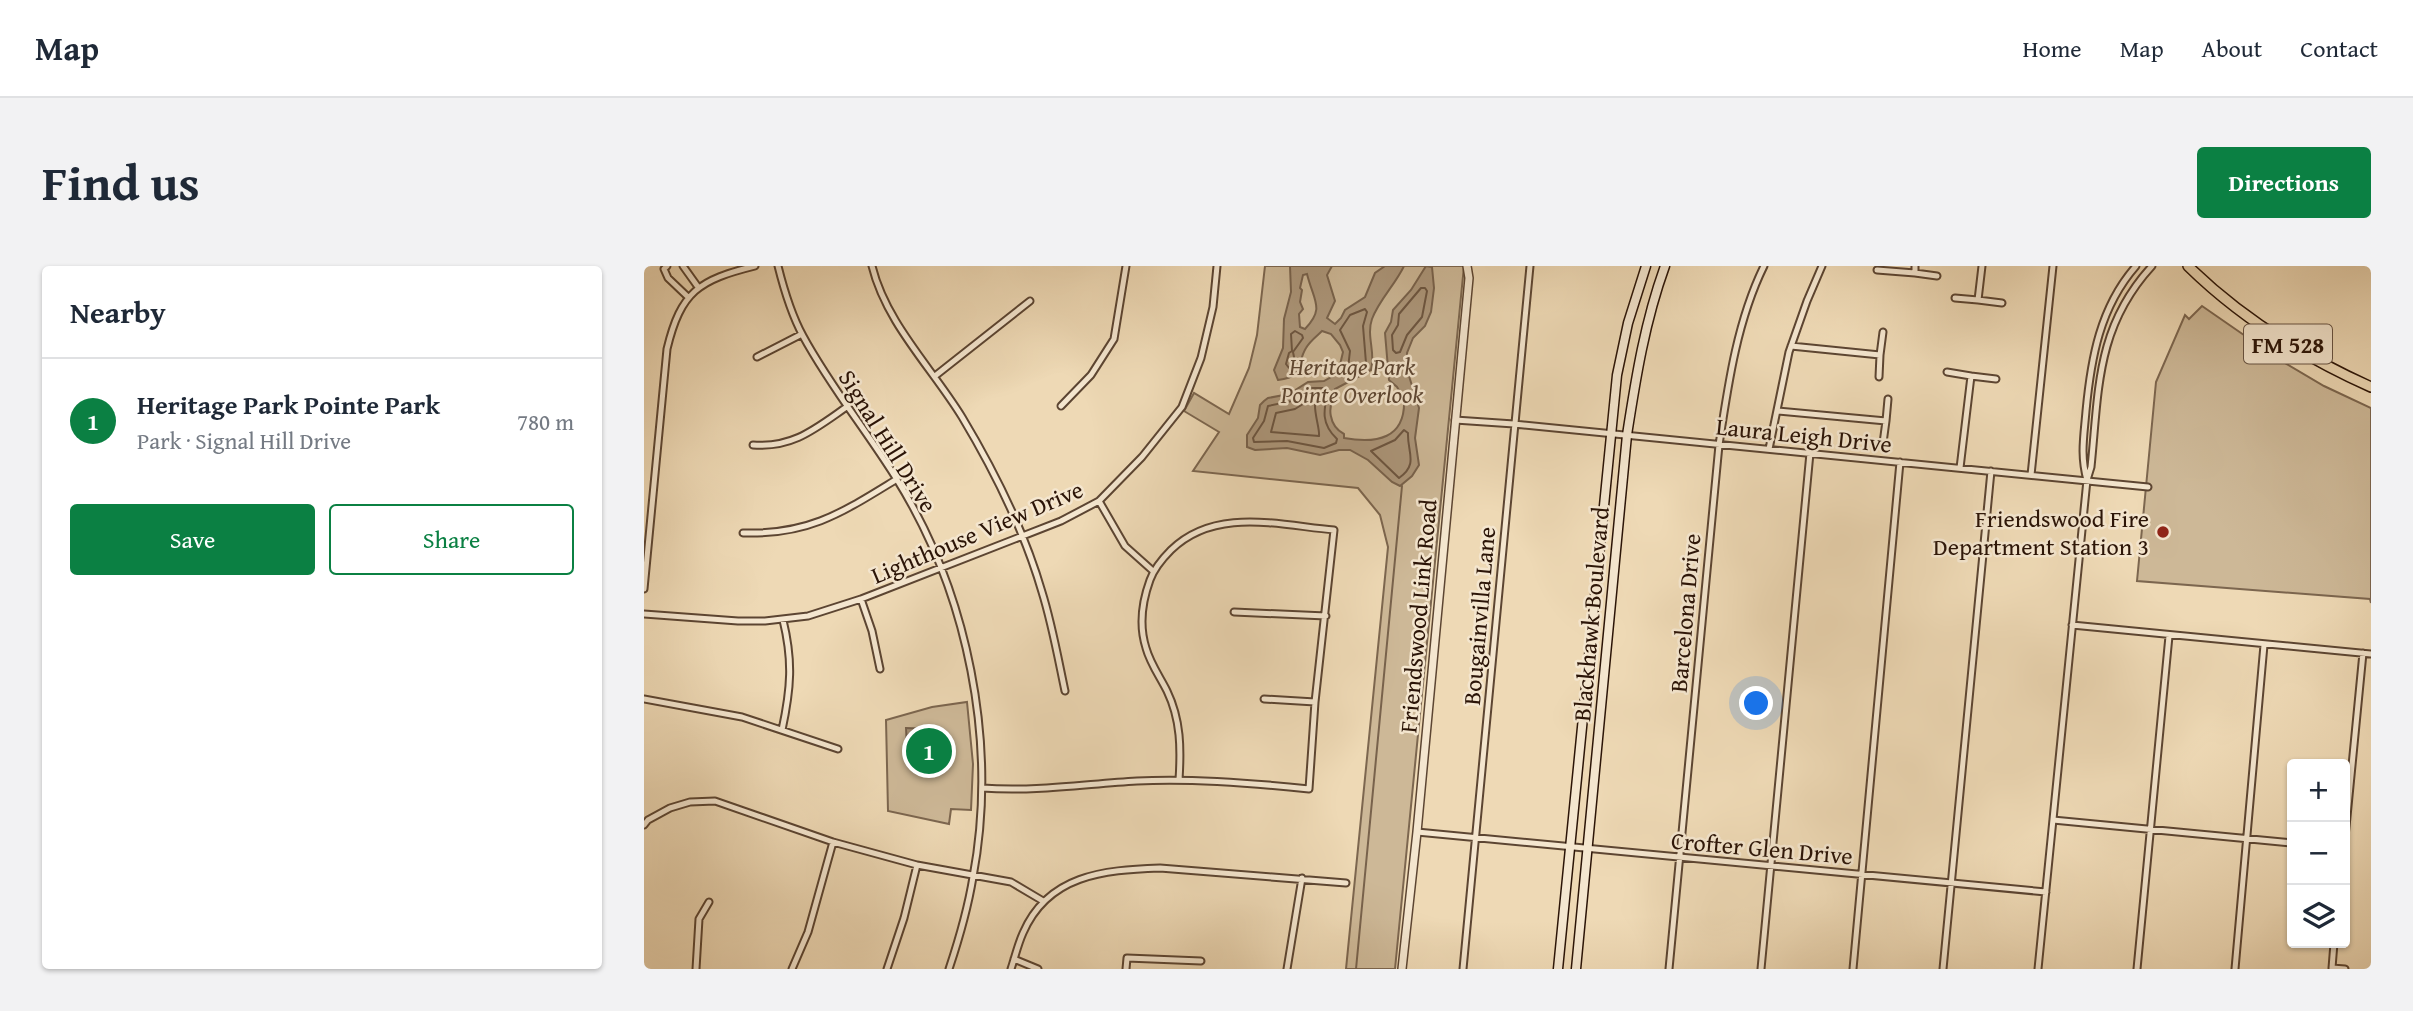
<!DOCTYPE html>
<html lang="en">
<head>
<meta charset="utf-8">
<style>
  body { margin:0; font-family:"Gentium Book Plus",serif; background:#f2f2f3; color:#1f2937 }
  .controls { position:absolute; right:21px; bottom:21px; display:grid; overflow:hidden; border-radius:7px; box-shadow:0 2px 5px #0004 }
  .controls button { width:63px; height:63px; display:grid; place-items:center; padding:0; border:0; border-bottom:2px solid #e0e1e3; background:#fff; color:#1f2937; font:35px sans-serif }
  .you { position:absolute; left:1113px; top:438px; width:24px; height:24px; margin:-18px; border:5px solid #fff; border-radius:50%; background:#1a73e8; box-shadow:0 0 0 10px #1a73e833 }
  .badge { display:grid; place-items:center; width:46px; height:46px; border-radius:50%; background:#0b8043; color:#fff; font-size:23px; font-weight:700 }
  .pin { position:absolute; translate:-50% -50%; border:4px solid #fff; box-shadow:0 2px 7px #0006 }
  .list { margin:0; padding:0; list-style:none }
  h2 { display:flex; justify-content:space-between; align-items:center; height:91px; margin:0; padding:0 28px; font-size:30px }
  h2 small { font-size:23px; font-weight:400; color:#747a83 }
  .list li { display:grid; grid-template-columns:46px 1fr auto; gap:21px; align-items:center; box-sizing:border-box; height:126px; padding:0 28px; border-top:2px solid #e0e1e3 }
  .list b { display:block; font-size:26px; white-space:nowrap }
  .list p { margin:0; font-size:23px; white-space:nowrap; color:#747a83 }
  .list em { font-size:23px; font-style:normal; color:#747a83 }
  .actions { display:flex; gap:14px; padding:21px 28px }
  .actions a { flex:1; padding:16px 0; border:2px solid #0b8043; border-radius:7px; text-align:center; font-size:24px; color:#0b8043 }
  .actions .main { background:#0b8043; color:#fff }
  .icon { flex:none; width:38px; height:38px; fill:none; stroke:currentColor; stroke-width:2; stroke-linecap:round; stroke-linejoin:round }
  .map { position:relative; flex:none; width:1727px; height:703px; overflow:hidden; border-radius:7px }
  header { display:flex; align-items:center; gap:42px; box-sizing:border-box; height:98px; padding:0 35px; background:#fff; border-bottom:2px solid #e0e1e3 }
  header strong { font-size:33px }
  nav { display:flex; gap:38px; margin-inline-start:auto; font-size:24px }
  .intro { display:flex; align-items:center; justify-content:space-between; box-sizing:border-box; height:168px; padding:0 42px }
  h1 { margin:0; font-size:49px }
  .button { padding:18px 32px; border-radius:7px; background:#0b8043; color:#fff; font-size:24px; font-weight:700 }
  main { display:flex; gap:42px; padding:0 42px }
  aside { flex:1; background:#fff; border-radius:7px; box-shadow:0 2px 5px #0004 }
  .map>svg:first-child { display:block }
  .green { fill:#cdb897; stroke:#7c664f; stroke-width:2 }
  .water { fill:#ac967a; stroke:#78624c; stroke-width:2; fill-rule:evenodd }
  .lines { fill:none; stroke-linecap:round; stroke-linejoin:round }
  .shore { stroke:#6c5540; stroke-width:2 }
  .stream { stroke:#78624c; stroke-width:2 }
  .minor-casing { stroke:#5c4532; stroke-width:9 }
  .tertiary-casing { stroke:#5c4532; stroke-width:10 }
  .secondary-casing { stroke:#2b1407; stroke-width:11 }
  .primary-casing { stroke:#2b1407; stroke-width:12 }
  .minor { stroke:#f4e6cf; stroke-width:5 }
  .tertiary { stroke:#f4e6cf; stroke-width:7 }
  .secondary { stroke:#f4e6cf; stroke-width:8 }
  .primary { stroke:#eed9b5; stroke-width:9 }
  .poi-dot { fill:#8f2418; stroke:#f4e6cf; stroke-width:2.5 }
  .labels { text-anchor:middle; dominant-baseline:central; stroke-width:5; stroke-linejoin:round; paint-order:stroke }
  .shield { fill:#f4e6cf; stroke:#675343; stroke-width:2 }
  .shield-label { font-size:23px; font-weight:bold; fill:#2b1407 }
  .park-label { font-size:24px; font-style:italic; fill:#5c4532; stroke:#f4e6cf }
  .street-label { font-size:24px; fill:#2b1407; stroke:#f4e6cf }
  .poi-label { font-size:24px; fill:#2b1407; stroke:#f4e6cf; text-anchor:end }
</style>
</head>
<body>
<header>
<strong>Map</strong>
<nav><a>Home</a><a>Map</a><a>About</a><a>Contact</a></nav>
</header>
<div class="intro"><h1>Find us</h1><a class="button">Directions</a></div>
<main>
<aside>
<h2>Nearby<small></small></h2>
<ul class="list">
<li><span class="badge">1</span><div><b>Heritage Park Pointe Park</b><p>Park · Signal Hill Drive</p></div><em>780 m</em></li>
</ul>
<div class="actions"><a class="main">Save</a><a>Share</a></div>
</aside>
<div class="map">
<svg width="1727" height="703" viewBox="0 0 1727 703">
  <rect width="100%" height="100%" fill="#eed9b5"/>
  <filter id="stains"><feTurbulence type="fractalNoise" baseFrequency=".00286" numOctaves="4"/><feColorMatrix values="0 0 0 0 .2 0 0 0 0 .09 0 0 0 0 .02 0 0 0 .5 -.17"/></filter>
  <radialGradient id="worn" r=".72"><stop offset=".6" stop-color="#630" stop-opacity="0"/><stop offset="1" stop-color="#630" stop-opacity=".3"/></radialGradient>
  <path class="green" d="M621 0H820L751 703H702L744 281 736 249 714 222 549 205 575 166 540 145 550 127 585 148 605 102 613 69Z
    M1558 40 1636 94 1680 120 1727 142V337L1726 333 1493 315 1512 116 1541 49 1545 53Z
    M323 436 329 498 327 544 307 543 305 558 244 545 242 454 288 441Z"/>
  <path class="water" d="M646 0H688L683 9 691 35 683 52 691 58 697 52 701 44 721 31 731 7 741 0H760C751 19 735 34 728 53 722 70 732 87 727 104L691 123 693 128C682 140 685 160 700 168V172C732 178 762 173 760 133L753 121 745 114 741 67 747 56 749 44 767 24 782 0 788 1 790 22 787 46 781 60 769 72 763 87 765 110 775 142 771 172 775 199 768 210 756 220 748 216 724 194 706 184H695L676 189 643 182 611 184 603 181V169L614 152 616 139 620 135 624 132 645 128 664 116 680 115 694 107 699 86 696 79 687 68 678 65C673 70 666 75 662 82 652 98 661 111 634 114L630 104 639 82 640 53 647 26ZM663 8C670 36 681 42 661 63L656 61 655 48 659 43 656 36 658 24 656 22 659 9Z
    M262 462 287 463 285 474 274 472 270 475 269 482 263 481Z"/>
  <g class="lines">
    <path class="shore" d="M777 22H781L783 25 778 51 763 69 756 86 752 87 749 84 748 69 754 59 755 48Z
      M721 43 723 46 719 60 722 97 719 101 706 105 704 102 706 85 696 64 706 49Z
      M651 65 658 69 659 72 649 86 651 96 645 102 642 98 645 87 648 85 647 68Z
      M667 122H681L684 124C680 143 676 157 693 173L692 177 680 182 643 175 610 176 609 172 620 155 624 140 648 135Z
      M667 133 671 136C670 148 676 163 675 170L627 166 632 147 651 143Z
      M760 164 764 167C763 186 775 198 755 212L727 185 751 174Z"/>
    <path class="stream" d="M712 703 758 220"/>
    <defs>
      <path id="minor" d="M23 0 20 3 24 12 44 31
        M39 0 54 21
        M134 0C140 24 147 48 159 70 186 120 222 164 252 212 324 327 354 477 329 611 324 642 315 673 305 703
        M228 0C242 57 288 102 318 151 351 206 380 264 398 326 408 358 414 392 421 425
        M1233 4 1271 7V0
        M1271 7 1293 10
        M1311 32 1334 34 1338 0
        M1334 34 1358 37
        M1147 80 1236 89 1235 111
        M1236 89 1239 66
        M113 91 158 68
        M1303 106 1327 110
        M291 110 386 35
        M417 140 447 109 470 73 482 0
        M1133 145 1242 155 1239 177
        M811 154 870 158 1504 221
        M1242 155 1244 133
        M109 179C150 182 172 162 204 140
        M1125 183 1145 86 1163 35 1178 0
        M1316 202 1327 110 1352 113
        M1387 209 1409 0
        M1443 214C1436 189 1440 170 1442 145 1447 92 1456 41 1492 0
        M455 235 481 280 509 305
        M99 267C166 269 199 246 253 213
        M0 323 23 83C37 25 55 14 111 0
        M217 333 228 365 236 403
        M590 346 682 350
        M0 348 94 355H121L164 350 217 333 417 255 455 235 498 191 538 141 557 92 569 41 573 0
        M1428 359 1727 388
        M0 433 98 451 194 483
        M620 433 671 436
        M138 464C147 422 149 395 139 354
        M338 522C390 526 441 518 493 515 549 512 609 517 665 523L671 436 690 264C634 259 571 241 527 284 518 293 510 303 506 314 498 336 495 360 502 382 506 397 516 411 523 425 537 454 537 483 535 514
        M1409 554 1648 577
        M0 559 4 554 26 542 46 536 71 535 189 576 273 599 367 616 399 635
        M773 566 1402 626
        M1701 571 1719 387
        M1690 677 1688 702 1701 703
        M370 693 394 703
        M52 703 55 653 65 636
        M148 703 164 666 189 576
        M243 703 260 652 273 599
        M367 703C371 691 374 678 379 667 404 609 459 604 516 602L702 617
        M482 703 483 692 557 695
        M643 703 658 612
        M819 703 886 0
        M1025 703 1075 179C1084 119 1093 55 1120 0
        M1117 703 1166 187
        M1209 703 1256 196
        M1299 703 1347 205
        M1394 703 1443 214 1447 201C1455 123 1452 61 1508 0
        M1493 703 1525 370
        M1591 703 1620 379"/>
      <path id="tertiary" d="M758 703 773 566 825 12 823 0"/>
      <path id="secondary" d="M914 703 973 109 984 57 1002 0
        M932 703 983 169C992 111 1001 55 1021 0"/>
      <path id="primary" d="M1544 0C1597 52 1660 91 1727 121"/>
    </defs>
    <use href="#minor" class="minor-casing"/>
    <use href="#tertiary" class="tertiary-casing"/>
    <use href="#secondary" class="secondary-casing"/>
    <use href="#primary" class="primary-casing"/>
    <use href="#minor" class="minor"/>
    <use href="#tertiary" class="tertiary"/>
    <use href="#secondary" class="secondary"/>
    <use href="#primary" class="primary"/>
  </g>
  <circle class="poi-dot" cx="1519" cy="266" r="7"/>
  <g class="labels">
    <rect class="shield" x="1600" y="58.5" width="88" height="39" rx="5"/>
    <g class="shield-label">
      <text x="1644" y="78">FM 528</text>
    </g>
    <g class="park-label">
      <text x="708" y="100">Heritage Park<tspan x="708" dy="28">Pointe Overlook</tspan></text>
    </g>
    <g class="street-label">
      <text transform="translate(1160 169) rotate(6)">Laura Leigh Drive</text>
      <text transform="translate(244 175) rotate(58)">Signal Hill Drive</text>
      <text transform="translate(333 266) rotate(-23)">Lighthouse View Drive</text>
      <text transform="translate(1041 347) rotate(-85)">Barcelona Drive</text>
      <text transform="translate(947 348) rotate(-85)">Blackhawk Boulevard</text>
      <text transform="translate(774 350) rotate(-85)">Friendswood Link Road</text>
      <text transform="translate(835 350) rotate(-85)">Bougainvilla Lane</text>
      <text transform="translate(1118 582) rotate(5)">Crofter Glen Drive</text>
    </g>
    <g class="poi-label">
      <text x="1505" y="252">Friendswood Fire<tspan x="1505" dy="28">Department Station 3</tspan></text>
    </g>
  </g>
  <rect width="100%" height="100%" filter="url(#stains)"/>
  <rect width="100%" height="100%" fill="url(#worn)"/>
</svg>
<div class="controls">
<button>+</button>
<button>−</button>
<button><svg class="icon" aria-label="layers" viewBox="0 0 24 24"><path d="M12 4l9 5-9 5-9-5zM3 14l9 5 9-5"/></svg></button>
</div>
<div class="you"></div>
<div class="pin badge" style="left:285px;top:485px">1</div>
</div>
</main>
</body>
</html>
